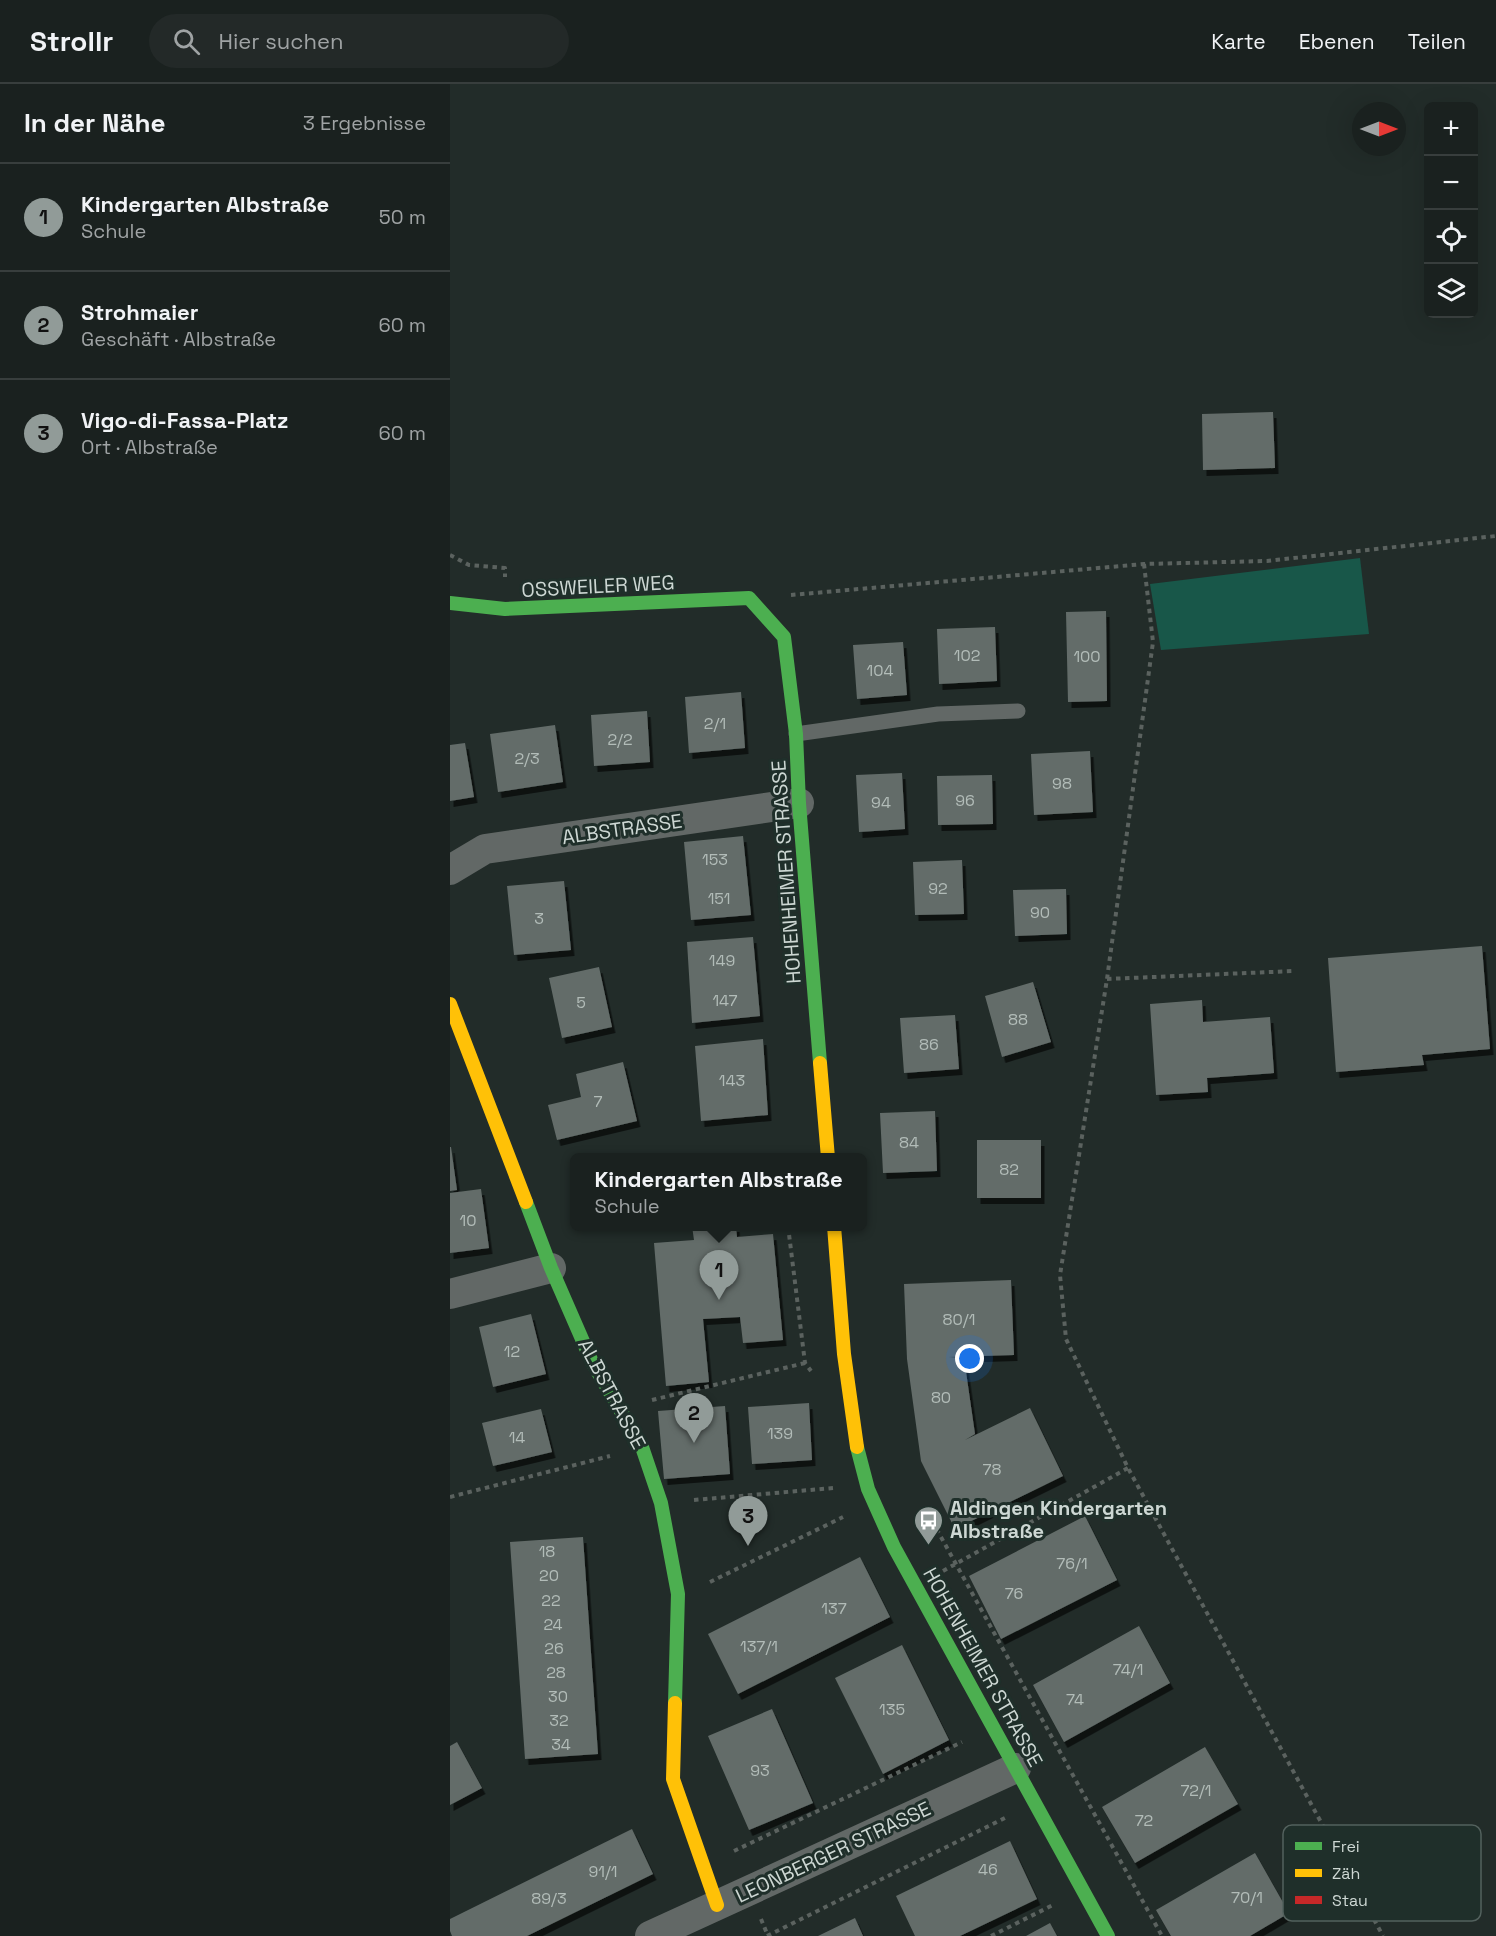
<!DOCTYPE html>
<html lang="de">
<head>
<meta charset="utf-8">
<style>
  body { margin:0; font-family:"Space Grotesk",sans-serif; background:#232928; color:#f1f3f6 }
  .controls { position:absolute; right:18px; top:18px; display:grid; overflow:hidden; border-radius:9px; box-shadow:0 6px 24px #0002 }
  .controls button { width:54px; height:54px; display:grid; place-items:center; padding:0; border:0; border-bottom:2px solid #383e3d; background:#1a211f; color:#f1f3f6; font:30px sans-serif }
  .compass { position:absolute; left:902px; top:18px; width:54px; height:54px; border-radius:50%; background:#1a211f; box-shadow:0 6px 24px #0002; rotate:90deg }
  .you { position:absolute; left:520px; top:1275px; width:21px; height:21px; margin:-15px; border:4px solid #fff; border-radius:50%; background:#1a73e8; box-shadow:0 0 0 9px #1a73e833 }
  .badge { display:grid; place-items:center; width:39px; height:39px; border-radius:50%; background:#919b98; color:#111; font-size:20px; font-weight:700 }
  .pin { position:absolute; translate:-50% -50px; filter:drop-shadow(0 2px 3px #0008) }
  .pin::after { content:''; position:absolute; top:32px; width:21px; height:18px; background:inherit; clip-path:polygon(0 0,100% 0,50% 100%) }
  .popup { position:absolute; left:120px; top:1069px; width:297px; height:78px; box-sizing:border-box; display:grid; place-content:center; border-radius:9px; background:#1a211f; filter:drop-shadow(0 2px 4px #0005); font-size:20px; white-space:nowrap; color:#9fa3a4 }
  .popup b { font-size:22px; color:#f1f3f6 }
  .popup::after { content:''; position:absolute; left:50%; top:100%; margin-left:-12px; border:12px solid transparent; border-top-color:#1a211f }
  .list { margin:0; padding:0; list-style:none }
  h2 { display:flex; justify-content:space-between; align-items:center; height:78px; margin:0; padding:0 24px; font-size:26px }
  h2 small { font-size:20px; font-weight:400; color:#9fa3a4 }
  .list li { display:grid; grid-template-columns:39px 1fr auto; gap:18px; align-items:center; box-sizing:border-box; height:108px; padding:0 24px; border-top:2px solid #383e3d }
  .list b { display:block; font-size:22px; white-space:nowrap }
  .list p { margin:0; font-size:20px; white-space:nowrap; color:#9fa3a4 }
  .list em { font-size:20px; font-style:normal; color:#9fa3a4 }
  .icon { flex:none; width:33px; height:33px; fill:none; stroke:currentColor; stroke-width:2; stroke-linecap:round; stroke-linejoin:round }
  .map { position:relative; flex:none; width:1046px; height:1852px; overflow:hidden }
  header { display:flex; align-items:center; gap:36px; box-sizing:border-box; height:84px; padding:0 30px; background:#1a211f; border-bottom:2px solid #383e3d }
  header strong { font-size:28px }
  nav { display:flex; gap:33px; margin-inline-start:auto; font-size:21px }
  .search { width:420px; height:54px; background:#232928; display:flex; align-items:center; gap:15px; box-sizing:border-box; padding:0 21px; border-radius:33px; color:#9fa3a4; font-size:22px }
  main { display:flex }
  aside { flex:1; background:#1a211f }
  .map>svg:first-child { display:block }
  .green { fill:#185749 }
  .building { fill:#636c69; filter:url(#shadow) }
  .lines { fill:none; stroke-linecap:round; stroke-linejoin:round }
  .path { stroke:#5b625f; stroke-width:4; stroke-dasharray:4.5 4.5; stroke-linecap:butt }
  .lane { stroke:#626866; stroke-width:15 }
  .street { stroke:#626866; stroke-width:30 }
  .fast { stroke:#4caf50; stroke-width:14 }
  .slow { stroke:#ffc107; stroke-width:14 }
  .labels { text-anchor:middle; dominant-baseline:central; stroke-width:6; stroke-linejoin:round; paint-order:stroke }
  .number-label { font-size:16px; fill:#b2bcb8 }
  .street-label { font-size:20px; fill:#cdd7d3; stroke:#1f2f2a }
  .poi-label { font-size:20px; font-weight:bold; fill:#cdd7d3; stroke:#1f2f2a; text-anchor:start }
  .key { fill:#1f2f2a; stroke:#53615d; stroke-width:1.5 }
  .key-label { font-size:16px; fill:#cdd7d3 }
</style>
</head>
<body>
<header>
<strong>Strollr</strong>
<div class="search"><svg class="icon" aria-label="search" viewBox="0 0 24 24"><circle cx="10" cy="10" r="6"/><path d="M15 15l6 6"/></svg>Hier suchen</div>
<nav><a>Karte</a><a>Ebenen</a><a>Teilen</a></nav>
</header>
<main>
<aside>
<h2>In der Nähe<small>3 Ergebnisse</small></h2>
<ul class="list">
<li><span class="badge">1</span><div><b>Kindergarten Albstraße</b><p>Schule</p></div><em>50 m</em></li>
<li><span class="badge">2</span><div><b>Strohmaier</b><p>Geschäft · Albstraße</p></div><em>60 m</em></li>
<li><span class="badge">3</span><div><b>Vigo-di-Fassa-Platz</b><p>Ort · Albstraße</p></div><em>60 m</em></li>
</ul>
</aside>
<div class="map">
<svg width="1046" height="1852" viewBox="0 0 1046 1852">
  <defs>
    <filter id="shadow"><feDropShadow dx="3.5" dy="6" stdDeviation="0" flood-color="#0009"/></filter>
  </defs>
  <rect width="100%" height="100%" fill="#222c29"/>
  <path class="green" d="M910 474 919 550 711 566 700 500Z"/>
  <path class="building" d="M823 328 825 384 753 386 752 330Z
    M656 527 657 617 618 618 616 528Z
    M545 543 547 597 489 600 487 545Z
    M453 558 457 611 407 615 403 561Z
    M291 608 295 664 239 669 235 613Z
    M197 627 200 678 144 682 141 631Z
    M105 641 113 698 48 708 40 650Z
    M15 659 24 713 0 717V661Z
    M640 667 643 728 584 731 581 670Z
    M452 689 455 745 409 748 406 691Z
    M542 691 543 740 488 741 487 692Z
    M293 752 301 831 241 836 234 758Z
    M512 776 514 830 465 831 463 778Z
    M114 797 121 866 64 871 57 802Z
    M616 805 617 850 565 852 563 806Z
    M303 853 310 932 242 939 237 858Z
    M1032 862 1040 965 972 971 974 981 886 988 878 874Z
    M149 883 162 943 112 954 99 894Z
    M583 898 601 958 552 973 535 912Z
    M752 916 753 938 820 933 824 989 757 994 758 1008 706 1011 700 920Z
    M505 931 509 985 454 989 450 934Z
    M313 955 318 1031 251 1037 245 962Z
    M173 978 187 1037 107 1056 98 1021 131 1013 126 990Z
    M485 1027 487 1087 433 1089 430 1029Z
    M527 1056H591V1114H527Z
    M0 1063H1L7 1106 0 1107Z
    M31 1105 39 1164 0 1169V1109Z
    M242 1142H286L287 1153 323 1150 333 1256 293 1259 290 1233 253 1235 259 1298 216 1302 204 1159 244 1156Z
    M561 1196 564 1271 499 1273 514 1274 525 1350 515 1356 580 1324 613 1392 505 1445 471 1377 457 1275 454 1200Z
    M81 1230 96 1290 43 1303 29 1243Z
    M359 1319 362 1376 302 1380 298 1323Z
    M275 1322 280 1390 214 1395 208 1327Z
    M91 1325 102 1368 43 1382 32 1339Z
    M635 1432 667 1496 551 1555 519 1492Z
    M133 1453 148 1670 75 1675 60 1458Z
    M410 1473 440 1533 288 1610 258 1550Z
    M689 1542 720 1599 614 1658 583 1601Z
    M452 1561 499 1656 433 1690 385 1594Z
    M322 1625 363 1719 299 1746 258 1652Z
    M7 1658 32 1704 0 1721V1662Z
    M755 1663 788 1720 685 1779 652 1723Z
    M182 1745 203 1790 77 1852H2L0 1847V1835Z
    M560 1757 587 1815 510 1852H465L446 1812Z
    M805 1769 839 1829 800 1852H721L706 1826Z
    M405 1834 413 1852H368Z
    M600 1839 607 1852H576Z"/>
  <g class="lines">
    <path class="path" d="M0 471 19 481 55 484V493
      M694 480 703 558 657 895 610 1191 616 1255 678 1384 933 1852
      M341 511 694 480 817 477 1046 452
      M657 895 844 887
      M338 1142 355 1279 361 1287
      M202 1316 355 1279
      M0 1413 160 1372
      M244 1416 383 1404
      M470 1439 486 1444 712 1852
      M493 1487 678 1384
      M260 1498 393 1433
      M284 1767 512 1658
      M311 1835 318 1852
      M317 1852 555 1734
      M541 1852 603 1821"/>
    <path class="lane" d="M346 650 488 630 568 627"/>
    <path class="street" d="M0 786 35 765 349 719
      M0 1210 101 1184
      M200 1852 566 1684"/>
    <path class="fast" d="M0 519 55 525 299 514 334 553 346 650 349 719 370 979
      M76 1118 101 1184 142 1278 192 1363 211 1419 228 1510 225 1619
      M407 1363 418 1405 444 1463 658 1852"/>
    <path class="slow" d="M0 920 76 1118
      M370 979 378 1074
      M384 1142 394 1270 407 1363
      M225 1619 223 1695 267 1821"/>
  </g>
  <defs>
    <symbol id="bus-pin" viewBox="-11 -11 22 30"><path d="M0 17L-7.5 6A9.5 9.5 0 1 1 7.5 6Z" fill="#919b98" stroke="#1f2f2a"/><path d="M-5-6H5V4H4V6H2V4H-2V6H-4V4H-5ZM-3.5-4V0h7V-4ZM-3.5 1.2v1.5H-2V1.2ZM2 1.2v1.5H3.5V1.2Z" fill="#fff"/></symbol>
  </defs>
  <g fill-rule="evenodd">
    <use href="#bus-pin" x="462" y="1420" width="33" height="45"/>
  </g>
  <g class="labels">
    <g class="number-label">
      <text x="517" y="571">102</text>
      <text x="637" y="572">100</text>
      <text x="430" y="586">104</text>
      <text x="265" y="639">2/1</text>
      <text x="170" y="655">2/2</text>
      <text x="77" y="674">2/3</text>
      <text x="612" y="699">98</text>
      <text x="515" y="716">96</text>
      <text x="431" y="718">94</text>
      <text x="265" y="775">153</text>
      <text x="488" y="804">92</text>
      <text x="269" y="814">151</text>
      <text x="590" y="828">90</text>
      <text x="89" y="834">3</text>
      <text x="272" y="876">149</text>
      <text x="275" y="916">147</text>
      <text x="131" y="918">5</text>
      <text x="568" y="935">88</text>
      <text x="479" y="960">86</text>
      <text x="282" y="996">143</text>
      <text x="148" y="1017">7</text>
      <text x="459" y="1058">84</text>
      <text x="559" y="1085">82</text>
      <text x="18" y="1136">10</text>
      <text x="509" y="1235">80/1</text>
      <text x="62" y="1267">12</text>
      <text x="491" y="1313">80</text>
      <text x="330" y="1349">139</text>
      <text x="67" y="1353">14</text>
      <text x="542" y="1385">78</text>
      <text x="97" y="1467">18</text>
      <text x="622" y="1479">76/1</text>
      <text x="99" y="1491">20</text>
      <text x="564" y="1509">76</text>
      <text x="101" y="1516">22</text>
      <text x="384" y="1524">137</text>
      <text x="103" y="1540">24</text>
      <text x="309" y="1562">137/1</text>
      <text x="104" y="1564">26</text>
      <text x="678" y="1585">74/1</text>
      <text x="106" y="1588">28</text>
      <text x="108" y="1612">30</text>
      <text x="625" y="1615">74</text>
      <text x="442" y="1625">135</text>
      <text x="109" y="1636">32</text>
      <text x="111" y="1660">34</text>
      <text x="310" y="1686">93</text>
      <text x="746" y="1706">72/1</text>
      <text x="694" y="1736">72</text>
      <text x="538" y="1785">46</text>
      <text x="153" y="1787">91/1</text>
      <text x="797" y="1813">70/1</text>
      <text x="99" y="1814">89/3</text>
    </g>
    <g class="street-label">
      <text transform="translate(148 502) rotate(-3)">OSSWEILER WEG</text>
      <text transform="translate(172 745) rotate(-8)">ALBSTRASSE</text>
      <text transform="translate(336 788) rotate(-94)">HOHENHEIMER STRASSE</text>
      <text transform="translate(162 1310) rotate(62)">ALBSTRASSE</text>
      <text transform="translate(533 1583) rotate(61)">HOHENHEIMER STRASSE</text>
      <text transform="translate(383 1768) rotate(-25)">LEONBERGER STRASSE</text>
    </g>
    <g class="poi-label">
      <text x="500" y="1424">Aldingen Kindergarten<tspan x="500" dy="23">Albstraße</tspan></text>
    </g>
  </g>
  <rect x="833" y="1741" width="198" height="96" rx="9" class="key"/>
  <rect x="845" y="1758" width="27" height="8" fill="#4caf50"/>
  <rect x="845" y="1785" width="27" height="8" fill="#ffc107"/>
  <rect x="845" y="1812" width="27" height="8" fill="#c62828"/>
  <g class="key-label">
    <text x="882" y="1768">Frei</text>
    <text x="882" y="1795">Zäh</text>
    <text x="882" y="1822">Stau</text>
  </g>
</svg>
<div class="controls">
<button>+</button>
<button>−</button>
<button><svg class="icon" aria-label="locate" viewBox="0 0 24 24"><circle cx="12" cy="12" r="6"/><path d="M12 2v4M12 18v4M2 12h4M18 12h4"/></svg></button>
<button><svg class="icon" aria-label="layers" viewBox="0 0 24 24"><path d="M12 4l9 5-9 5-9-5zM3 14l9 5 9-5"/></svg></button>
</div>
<svg class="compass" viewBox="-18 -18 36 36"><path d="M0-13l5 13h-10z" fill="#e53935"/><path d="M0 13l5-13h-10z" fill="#9fa3a4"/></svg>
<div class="you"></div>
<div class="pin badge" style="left:269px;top:1216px">1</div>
<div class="popup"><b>Kindergarten Albstraße</b>Schule</div>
<div class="pin badge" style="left:244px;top:1359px">2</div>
<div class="pin badge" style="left:298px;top:1462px">3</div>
</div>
</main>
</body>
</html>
